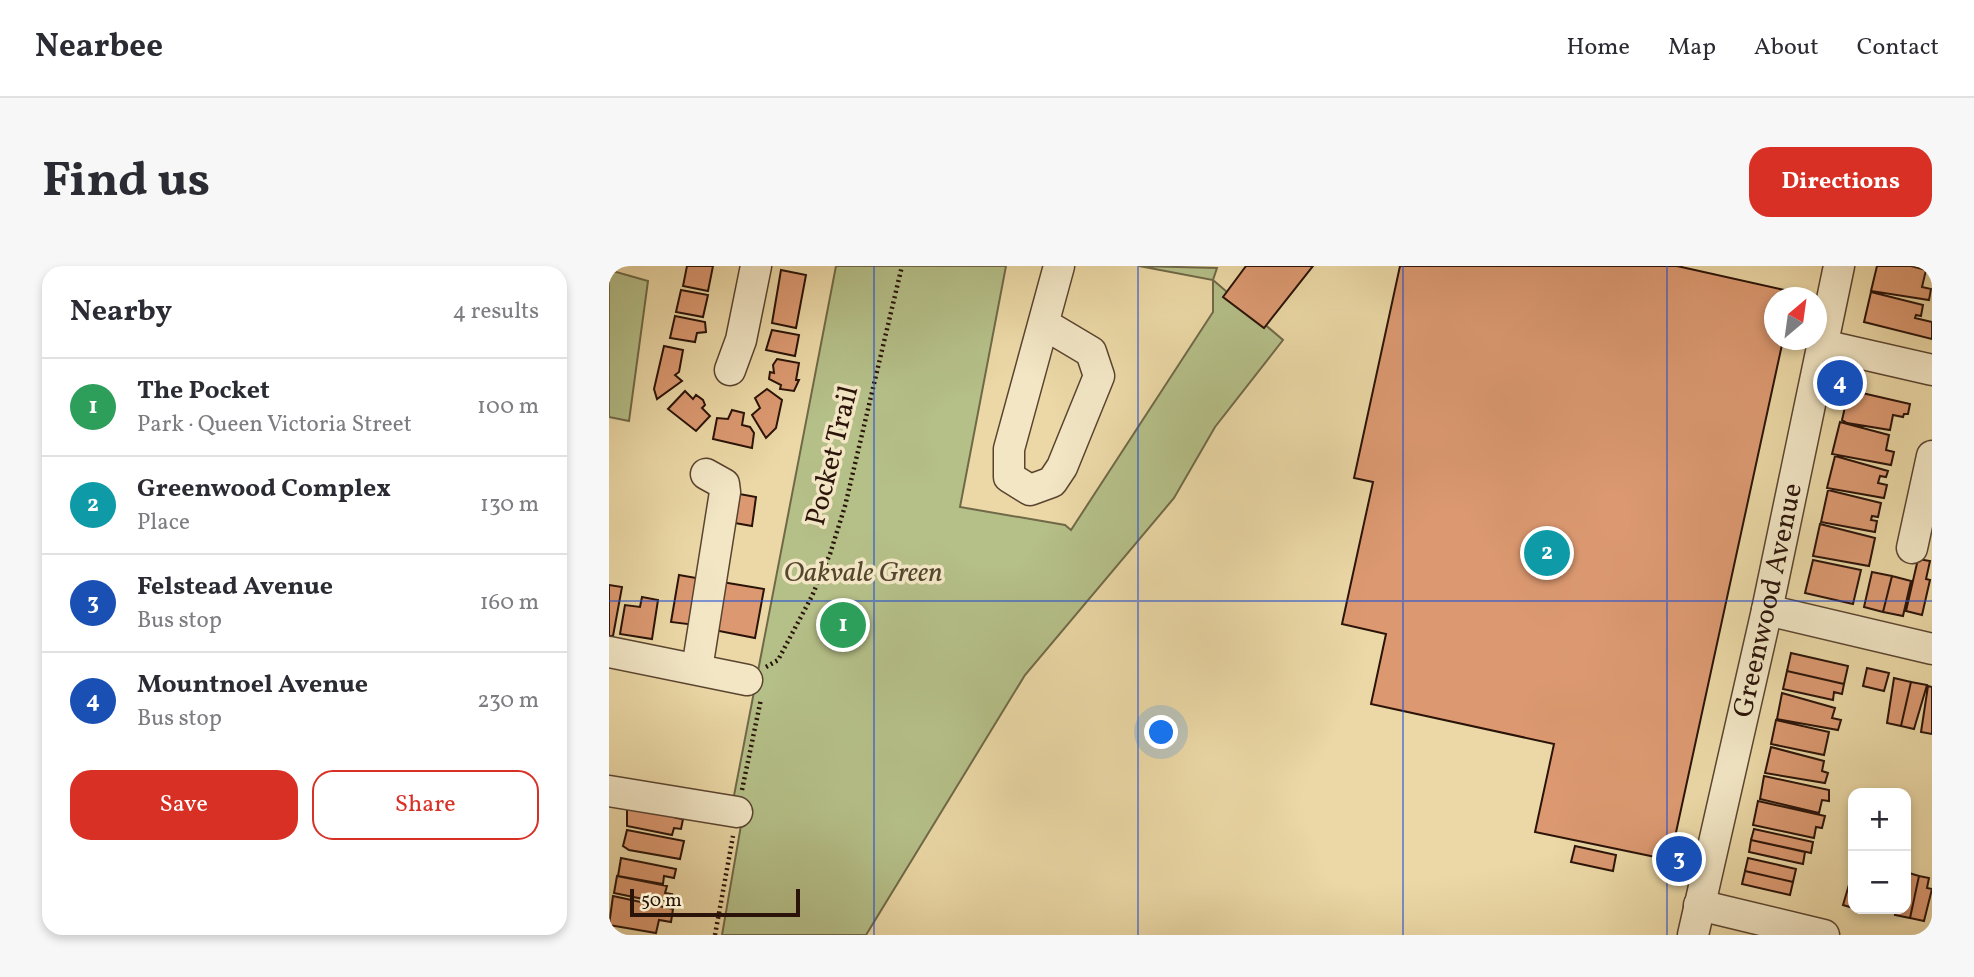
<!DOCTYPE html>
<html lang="en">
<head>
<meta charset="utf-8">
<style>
  body { margin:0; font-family:Vollkorn,serif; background:#f7f7f7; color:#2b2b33 }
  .controls { position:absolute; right:21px; bottom:21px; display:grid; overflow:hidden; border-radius:14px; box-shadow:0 4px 10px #0003 }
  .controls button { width:63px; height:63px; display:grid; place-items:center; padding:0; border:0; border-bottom:2px solid #e1e1e2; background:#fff; color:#2b2b33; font:35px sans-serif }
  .compass { position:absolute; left:1155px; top:21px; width:63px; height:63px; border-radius:50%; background:#fff; box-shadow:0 4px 10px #0003; rotate:29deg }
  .scale { position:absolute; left:21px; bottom:18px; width:170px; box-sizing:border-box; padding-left:7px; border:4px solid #2a1308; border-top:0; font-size:19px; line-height:24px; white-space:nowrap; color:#2a1308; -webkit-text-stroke:5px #f2e6c5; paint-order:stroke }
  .you { position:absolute; left:553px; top:467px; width:24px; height:24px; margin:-18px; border:5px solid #fff; border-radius:50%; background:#1a73e8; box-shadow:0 0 0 10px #1a73e833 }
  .badge { display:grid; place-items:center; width:46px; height:46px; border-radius:50%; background:#d93025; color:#fff; font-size:23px; font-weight:700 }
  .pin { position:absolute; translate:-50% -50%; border:4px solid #fff; box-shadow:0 2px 7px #0006 }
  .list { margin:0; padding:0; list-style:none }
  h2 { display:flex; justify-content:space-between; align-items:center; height:91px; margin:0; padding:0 28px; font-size:30px }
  h2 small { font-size:23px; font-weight:400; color:#7c7c81 }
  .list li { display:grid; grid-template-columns:46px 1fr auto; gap:21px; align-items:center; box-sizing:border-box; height:98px; padding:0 28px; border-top:2px solid #e1e1e2 }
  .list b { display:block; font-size:26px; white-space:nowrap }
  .list p { margin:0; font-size:23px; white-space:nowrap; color:#7c7c81 }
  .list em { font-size:23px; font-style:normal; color:#7c7c81 }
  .actions { display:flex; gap:14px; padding:21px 28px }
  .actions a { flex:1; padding:16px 0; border:2px solid #d93025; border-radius:21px; text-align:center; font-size:24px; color:#d93025 }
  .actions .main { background:#d93025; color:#fff }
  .map { position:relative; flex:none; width:1323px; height:669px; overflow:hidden; border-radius:21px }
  header { display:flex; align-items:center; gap:42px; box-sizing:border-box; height:98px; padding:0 35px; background:#fff; border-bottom:2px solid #e1e1e2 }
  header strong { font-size:33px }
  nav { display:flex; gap:38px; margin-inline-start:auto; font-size:24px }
  .intro { display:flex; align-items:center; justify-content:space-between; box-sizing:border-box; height:168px; padding:0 42px }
  h1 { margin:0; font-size:49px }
  .button { padding:18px 32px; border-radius:21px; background:#d93025; color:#fff; font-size:24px; font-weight:700 }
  main { display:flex; gap:42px; padding:0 42px }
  aside { flex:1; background:#fff; border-radius:21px; box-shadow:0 4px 10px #0003 }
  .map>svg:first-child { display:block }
  .green { fill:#b5bf88; stroke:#706948; stroke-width:2 }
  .building { fill:#dc9971; stroke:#2a1308; stroke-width:2 }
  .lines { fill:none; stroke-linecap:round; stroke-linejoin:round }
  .minor-casing { stroke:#5a4430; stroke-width:33 }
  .path { stroke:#2a1308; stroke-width:4.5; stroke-dasharray:2 3.5; stroke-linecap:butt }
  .minor { stroke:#f2e6c5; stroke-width:30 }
  .grid { fill:none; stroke:#1d4ed8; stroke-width:2; stroke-opacity:0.55 }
  .labels { text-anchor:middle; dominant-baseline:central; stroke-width:7; stroke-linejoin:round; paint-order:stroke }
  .street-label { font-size:28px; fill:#2a1308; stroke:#f2e6c5 }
  .park-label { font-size:28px; font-style:italic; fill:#54472e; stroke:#f2e6c5 }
</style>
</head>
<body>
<header>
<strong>Nearbee</strong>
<nav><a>Home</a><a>Map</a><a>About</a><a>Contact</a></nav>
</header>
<div class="intro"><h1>Find us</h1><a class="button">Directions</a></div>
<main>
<aside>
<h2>Nearby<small>4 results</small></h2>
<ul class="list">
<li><span class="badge" style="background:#2e9e5b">1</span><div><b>The Pocket</b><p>Park · Queen Victoria Street</p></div><em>100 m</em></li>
<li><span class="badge" style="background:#0f9aa8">2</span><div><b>Greenwood Complex</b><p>Place</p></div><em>130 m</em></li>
<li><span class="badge" style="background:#1a4fb4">3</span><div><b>Felstead Avenue</b><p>Bus stop</p></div><em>160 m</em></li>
<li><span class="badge" style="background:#1a4fb4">4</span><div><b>Mountnoel Avenue</b><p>Bus stop</p></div><em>230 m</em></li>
</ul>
<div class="actions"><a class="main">Save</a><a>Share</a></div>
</aside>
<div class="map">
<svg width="1323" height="669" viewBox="0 0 1323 669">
  <rect width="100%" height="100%" fill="#ebd8a6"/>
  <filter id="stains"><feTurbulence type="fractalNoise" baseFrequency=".00286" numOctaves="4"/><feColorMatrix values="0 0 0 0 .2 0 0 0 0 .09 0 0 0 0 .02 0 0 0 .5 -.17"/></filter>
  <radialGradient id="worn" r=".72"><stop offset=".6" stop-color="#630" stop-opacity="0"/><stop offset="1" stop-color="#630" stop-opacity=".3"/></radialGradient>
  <path class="green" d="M227 0H397L351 241 456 259 462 264 604 46V14L530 0 608 2 604 14 674 74 606 161 565 232 416 409 257 669H113L135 542 123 540Z
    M0 4 39 15 20 155 0 151Z"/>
  <path class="building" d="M78 0H104L99 25 74 20Z
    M637 0H704L655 62 614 31Z
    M791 0H1068L1184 26 1183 32H1166V74H1174L1061 594 926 566 945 478 762 438 777 368 733 358 764 216 745 212Z
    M1268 0H1302L1317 4 1313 21 1322 23 1320 34 1262 25Z
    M172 4 197 9 187 62 163 57Z
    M72 24 99 29 94 51 67 46Z
    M1262 26 1314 39 1312 50 1307 49 1306 52 1323 56V73L1255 56Z
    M66 50 96 56 97 66 88 67 86 76 61 72Z
    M163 64 190 69 186 90 157 84Z
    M55 80 74 84 70 106 66 109 73 115 48 133 45 123Z
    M168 93 190 97 187 114H190L185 125 171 123 172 119 160 113 161 106 165 107 164 99Z
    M158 123 173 134 167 162 157 172 143 149 151 142 146 132Z
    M1240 124 1301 138 1299 148H1295L1294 151 1284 149 1281 164 1238 157 1233 154Z
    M76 125 84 133 87 129 94 134 96 139 93 142 101 150 87 165 59 143Z
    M123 144 135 147 133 159 141 161 145 167 143 182 104 173 108 152 119 153Z
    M1231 156 1280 169 1277 184 1285 186 1282 199 1223 188Z
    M1226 190 1279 205 1277 211 1271 210 1269 217 1278 219 1275 232 1218 222Z
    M1219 224 1272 237 1269 251 1263 250 1262 254 1268 255 1266 266 1212 256Z
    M125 227 147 231 143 260 120 256Z
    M1211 258 1266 272 1260 300 1204 290Z
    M1309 293 1321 295 1317 313 1321 314 1313 349 1297 345Z
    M1204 294 1252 304 1244 338 1196 327Z
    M1263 306 1283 310 1274 346 1255 341Z
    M70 309 93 313 86 359 62 356Z
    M1283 310 1302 315 1294 350 1274 346Z
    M113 316 155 323 146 372 105 364Z
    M0 319 13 321 4 370H0Z
    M33 331 49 334 43 373 11 368 16 339 31 341Z
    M1182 387 1239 400 1235 418 1178 405Z
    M1258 402 1280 407 1275 425 1254 420Z
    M1178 405 1235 418 1233 428 1225 426 1224 434 1174 423Z
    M1285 412 1302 416 1292 460 1278 457Z
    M1302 416 1318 419 1305 463 1292 460Z
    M1319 420 1323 421V468L1312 466Z
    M1173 427 1226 442 1223 452 1232 454 1229 464 1168 453Z
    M1167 454 1220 466 1215 489 1162 478Z
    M1162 481 1215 495 1213 505 1219 507 1216 517 1156 507Z
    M1155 510 1220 524V535L1213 534 1210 547 1151 533Z
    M1149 535 1216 550 1213 562 1207 561 1205 572 1144 559Z
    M18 542 68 549 67 552 74 553 72 563 65 562 63 569 18 560Z
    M1145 563 1204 576 1202 587 1142 574Z
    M18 564 75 575 71 593 20 584 14 580Z
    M1142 574 1196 586 1194 598 1140 586Z
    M966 580 1007 589 1004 605 962 596Z
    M12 592 67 603 65 612 55 610 54 618 9 610Z
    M1139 592 1187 603 1184 616 1136 605Z
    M1136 605 1184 616 1181 629 1133 618Z
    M1244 605V642L1234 639Z
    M1300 607 1310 610 1301 652 1286 649 1287 643H1297Z
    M8 610 58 620 56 627 63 628 61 636 40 630 39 634 5 627Z
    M1310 610 1320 612 1318 622 1323 623 1315 655 1301 652Z
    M4 630 64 643 62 656 50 654 47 667 0 659Z"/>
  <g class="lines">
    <defs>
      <g id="minor">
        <path d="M435 58 482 86 490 110 453 201 443 216 421 224 400 211V183L450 0"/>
        <path d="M1214 79 1323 104"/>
        <path d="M121 104 132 74 147 0"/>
        <path d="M1303 282 1323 190"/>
        <path d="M1158 344 1323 383"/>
        <path d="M0 386 138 414"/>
        <path d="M88 403 116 226 115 218 97 208"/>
        <path d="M0 525 128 546"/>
        <path d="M1090 639 1215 669"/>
        <path id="s1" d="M1084 669 1158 344 1230 0"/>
      </g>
    </defs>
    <use href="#minor" class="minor-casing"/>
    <path class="path" d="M157 401 169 394 203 330 221 288 236 240 293 0
      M133 524 152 433
      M106 669 124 570"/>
    <use href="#minor" class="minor"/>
  </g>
  <path class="grid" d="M265 0V669M529 0V669M794 0V669M1058 0V669M0 335H1323"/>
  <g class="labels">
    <g class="street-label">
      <text transform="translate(224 190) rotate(-76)">Pocket Trail</text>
      <text stroke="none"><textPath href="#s1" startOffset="343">Greenwood Avenue</textPath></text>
    </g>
    <g class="park-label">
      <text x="254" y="307">Oakvale Green</text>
    </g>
  </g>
  <rect width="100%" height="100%" filter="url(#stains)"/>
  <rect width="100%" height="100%" fill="url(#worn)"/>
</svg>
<div class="controls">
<button>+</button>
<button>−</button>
</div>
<svg class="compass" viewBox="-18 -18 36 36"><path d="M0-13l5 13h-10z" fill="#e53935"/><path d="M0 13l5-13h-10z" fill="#7c7c81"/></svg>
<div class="scale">50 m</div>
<div class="you"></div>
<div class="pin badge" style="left:234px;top:359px;background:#2e9e5b">1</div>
<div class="pin badge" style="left:938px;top:287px;background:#0f9aa8">2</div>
<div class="pin badge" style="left:1070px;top:593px;background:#1a4fb4">3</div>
<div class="pin badge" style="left:1231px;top:117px;background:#1a4fb4">4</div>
</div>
</main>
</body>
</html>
